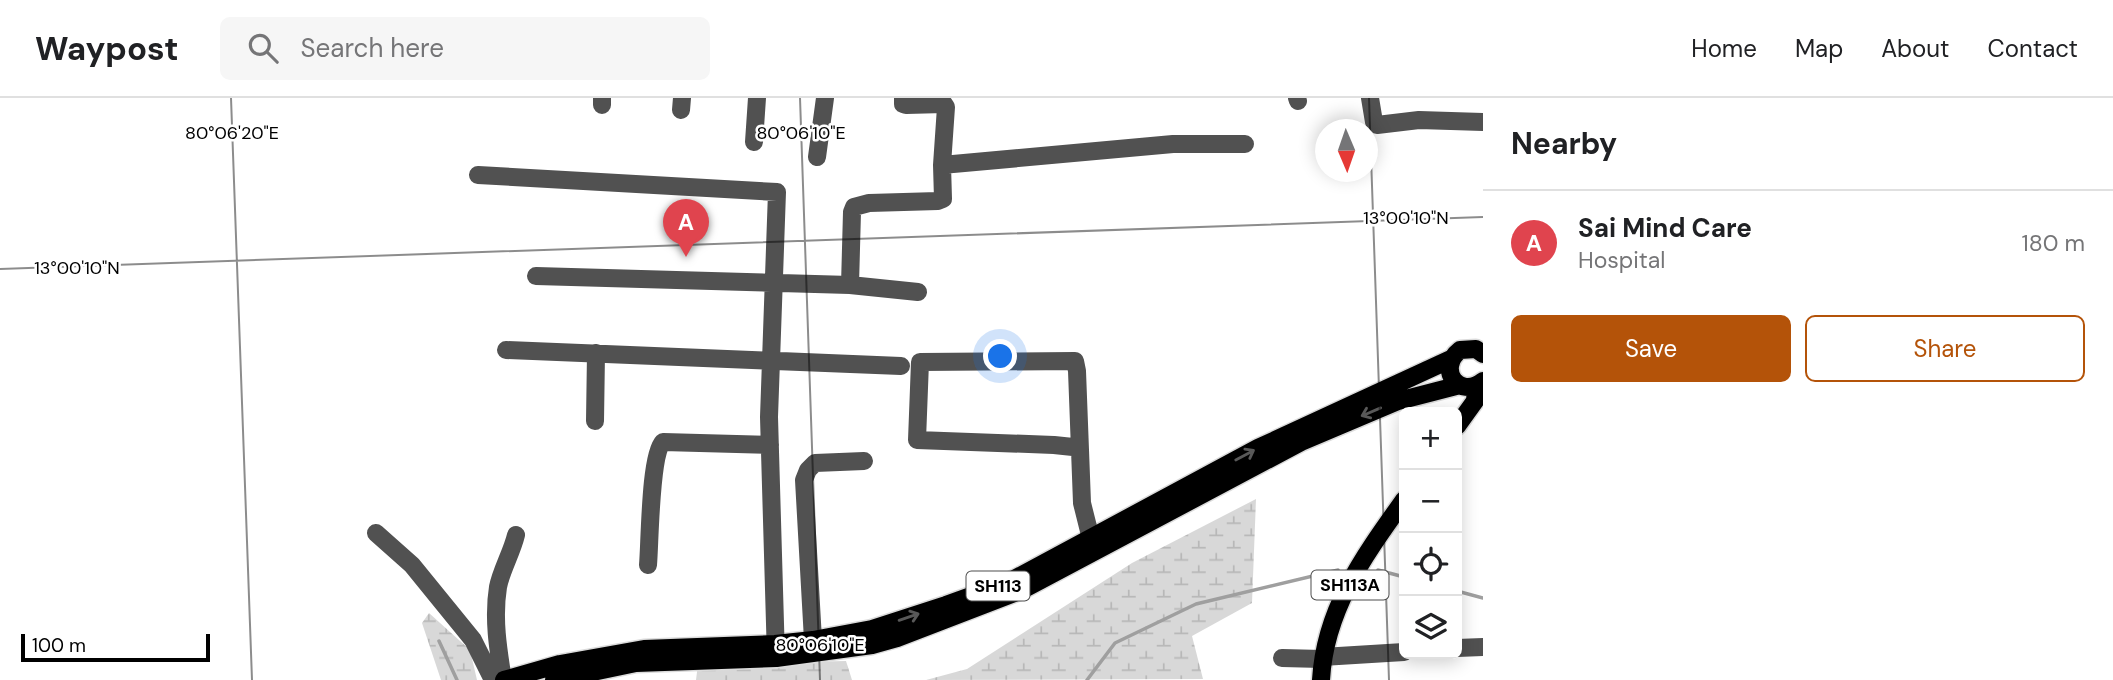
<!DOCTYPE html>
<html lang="en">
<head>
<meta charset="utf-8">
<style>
  body { margin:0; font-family:"DM Sans",sans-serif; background:#f6f6f6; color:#202124 }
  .controls { position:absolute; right:21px; bottom:21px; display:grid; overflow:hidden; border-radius:10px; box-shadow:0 4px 18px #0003 }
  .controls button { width:63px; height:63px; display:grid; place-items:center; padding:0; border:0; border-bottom:2px solid #e0e0e0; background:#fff; color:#202124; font:35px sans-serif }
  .compass { position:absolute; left:1315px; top:21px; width:63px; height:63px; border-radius:50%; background:#fff; box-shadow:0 4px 18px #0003; rotate:178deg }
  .scale { position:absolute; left:21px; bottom:18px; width:189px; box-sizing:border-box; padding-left:7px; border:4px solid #000; border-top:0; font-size:19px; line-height:24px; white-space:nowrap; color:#000; -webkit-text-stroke:5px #fff; paint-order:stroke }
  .you { position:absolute; left:1001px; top:259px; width:24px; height:24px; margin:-18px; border:5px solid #fff; border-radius:50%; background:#1a73e8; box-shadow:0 0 0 10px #1a73e833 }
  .badge { display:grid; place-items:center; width:46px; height:46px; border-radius:50%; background:#b45309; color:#fff; font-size:23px; font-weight:700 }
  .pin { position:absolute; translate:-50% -58px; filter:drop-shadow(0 2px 4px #0008) }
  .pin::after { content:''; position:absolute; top:37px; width:24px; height:21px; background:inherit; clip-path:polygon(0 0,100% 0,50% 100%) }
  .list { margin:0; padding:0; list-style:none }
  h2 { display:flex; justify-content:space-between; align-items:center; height:91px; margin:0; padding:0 28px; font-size:30px }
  h2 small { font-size:23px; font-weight:400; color:#757577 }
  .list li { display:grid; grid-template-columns:46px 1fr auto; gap:21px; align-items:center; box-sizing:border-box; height:105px; padding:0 28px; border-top:2px solid #e0e0e0 }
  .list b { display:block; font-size:26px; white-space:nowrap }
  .list p { margin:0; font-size:23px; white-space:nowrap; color:#757577 }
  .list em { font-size:23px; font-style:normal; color:#757577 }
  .actions { display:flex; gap:14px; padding:21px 28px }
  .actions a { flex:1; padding:16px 0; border:2px solid #b45309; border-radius:10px; text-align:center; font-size:24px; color:#b45309 }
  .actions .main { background:#b45309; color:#fff }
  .icon { flex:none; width:38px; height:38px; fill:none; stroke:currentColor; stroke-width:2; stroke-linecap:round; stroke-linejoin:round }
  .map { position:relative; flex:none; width:1483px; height:582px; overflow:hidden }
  header { display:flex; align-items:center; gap:42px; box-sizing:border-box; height:98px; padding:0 35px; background:#fff; border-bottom:2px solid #e0e0e0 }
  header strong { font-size:33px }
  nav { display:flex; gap:38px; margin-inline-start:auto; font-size:24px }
  .search { width:490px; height:63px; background:#f6f6f6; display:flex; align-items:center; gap:18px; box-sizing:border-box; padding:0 24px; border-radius:10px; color:#757577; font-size:26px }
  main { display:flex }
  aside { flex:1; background:#fff }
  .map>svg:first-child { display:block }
  .wetland { fill:url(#wetland-marsh) }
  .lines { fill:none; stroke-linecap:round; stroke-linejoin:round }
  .stream { stroke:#9f9f9f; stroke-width:3.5 }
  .major-casing { stroke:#dbdbdb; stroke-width:21 }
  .minor { stroke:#515151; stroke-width:18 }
  .major { stroke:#000; stroke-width:18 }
  .oneway { stroke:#595959 }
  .ticks { fill:none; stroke:#000; stroke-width:2; stroke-opacity:0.45 }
  .labels { text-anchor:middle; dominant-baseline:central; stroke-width:5; stroke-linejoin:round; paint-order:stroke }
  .shield { fill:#fff; stroke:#4c4c4c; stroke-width:2 }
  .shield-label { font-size:18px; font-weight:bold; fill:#000 }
  .ticks-label { font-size:18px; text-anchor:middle; fill:#000; stroke:#fff; stroke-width:5; stroke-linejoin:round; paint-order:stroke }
</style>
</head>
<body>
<header>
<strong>Waypost</strong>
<div class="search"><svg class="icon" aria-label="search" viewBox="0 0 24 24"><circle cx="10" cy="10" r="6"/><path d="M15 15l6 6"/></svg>Search here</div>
<nav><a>Home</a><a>Map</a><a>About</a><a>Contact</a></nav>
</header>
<main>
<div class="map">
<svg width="1483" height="582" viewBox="0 0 1483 582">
  <defs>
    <pattern id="wetland-marsh" width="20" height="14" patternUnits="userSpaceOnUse" patternTransform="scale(1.75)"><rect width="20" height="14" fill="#d8d8d8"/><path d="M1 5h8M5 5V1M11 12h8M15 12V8" fill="none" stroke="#b8b8b8"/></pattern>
  </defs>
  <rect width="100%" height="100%" fill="#fff"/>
  <path class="wetland" d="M1256 401 1252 505 1192 538 1203 581 926 582 967 571 1132 465Z
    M429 515 470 552 477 582H441L422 525Z
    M846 563 852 582H696L698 566Z"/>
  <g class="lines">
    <path class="stream" d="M1378 472 1404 479
      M1457 493 1483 500
      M439 543 457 582
      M1087 582 1115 545 1196 506 1338 472"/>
    <defs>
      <path id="major" d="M1483 256 1476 251 1460 252C1436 271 1459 302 1483 283
        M1457 328 1475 303 1476 288
        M504 582 560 566 644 551 775 546 813 542 872 531 946 507 1007 485 1258 350 1451 261
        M554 582 636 565 776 560 872 547 897 540 1022 492 1301 344 1398 303 1460 287
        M1321 582C1325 511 1364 458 1404 402"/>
    </defs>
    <use href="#major" class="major-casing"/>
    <path class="minor" d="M1297 0 1298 3
      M1370 0 1374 24 1377 27 1419 22 1483 24
      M602 7V0
      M681 12 682 0
      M754 44 757 0
      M817 59 825 0
      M942 67 1173 46H1245
      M478 77 777 94 769 319 776 560
      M536 178 850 187 852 114 854 109 869 105 938 103 943 101 942 67 946 9 944 6 906 7 903 6V0
      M850 187 918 194
      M506 252 901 268
      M595 323 596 255
      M1080 352 1077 273 1075 263 920 264 917 342 1054 347 1073 349 1080 352 1082 405 1094 453
      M376 435 412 467 473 542 493 582
      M648 467C650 444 650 357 663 344L770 347
      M813 542 804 382 808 372 815 365 864 363
      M1457 550 1483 549
      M1322 559 1404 554
      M1282 560 1322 561
      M503 582C498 551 493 520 498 489 501 473 512 454 516 437"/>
    <use href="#major" class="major"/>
  </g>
  <defs><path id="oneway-shaft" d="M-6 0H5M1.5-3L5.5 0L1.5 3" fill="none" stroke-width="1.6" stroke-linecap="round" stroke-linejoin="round" transform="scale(1.75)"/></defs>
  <g class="oneway">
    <use href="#oneway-shaft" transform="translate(1371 314) rotate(157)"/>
    <use href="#oneway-shaft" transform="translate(1245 357) rotate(-28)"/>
    <use href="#oneway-shaft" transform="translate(909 519) rotate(-19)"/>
  </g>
  <path class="ticks" d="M231 0 252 582M800 0 820 582M1369 0 1389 582M0 171 1483 119"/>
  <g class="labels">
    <g class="shield">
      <rect x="1311.5" y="472.5" width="77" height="29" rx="5"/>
      <rect x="966.5" y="473.5" width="63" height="29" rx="5"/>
    </g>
    <g class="shield-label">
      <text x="1350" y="487">SH113A</text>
      <text x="998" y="488">SH113</text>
    </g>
  </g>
  <g class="ticks-label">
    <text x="232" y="41">80°06'20"E</text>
    <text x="801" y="41">80°06'10"E</text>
    <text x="1406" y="126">13°00'10"N</text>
    <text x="77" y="176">13°00'10"N</text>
    <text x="820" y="553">80°06'10"E</text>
  </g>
</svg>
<div class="controls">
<button>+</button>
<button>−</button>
<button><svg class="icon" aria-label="locate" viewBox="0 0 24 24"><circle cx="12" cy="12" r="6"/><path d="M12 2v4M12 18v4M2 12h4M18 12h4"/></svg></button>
<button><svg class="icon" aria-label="layers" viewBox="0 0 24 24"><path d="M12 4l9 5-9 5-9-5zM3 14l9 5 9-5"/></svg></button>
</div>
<svg class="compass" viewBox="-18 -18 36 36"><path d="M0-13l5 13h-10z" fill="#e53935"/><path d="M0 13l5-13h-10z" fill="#757577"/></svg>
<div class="scale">100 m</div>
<div class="you"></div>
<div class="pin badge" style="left:686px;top:159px;background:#e0444e">A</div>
</div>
<aside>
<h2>Nearby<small></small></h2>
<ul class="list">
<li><span class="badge" style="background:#e0444e">A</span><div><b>Sai Mind Care</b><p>Hospital</p></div><em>180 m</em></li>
</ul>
<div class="actions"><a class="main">Save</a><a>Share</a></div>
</aside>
</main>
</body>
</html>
